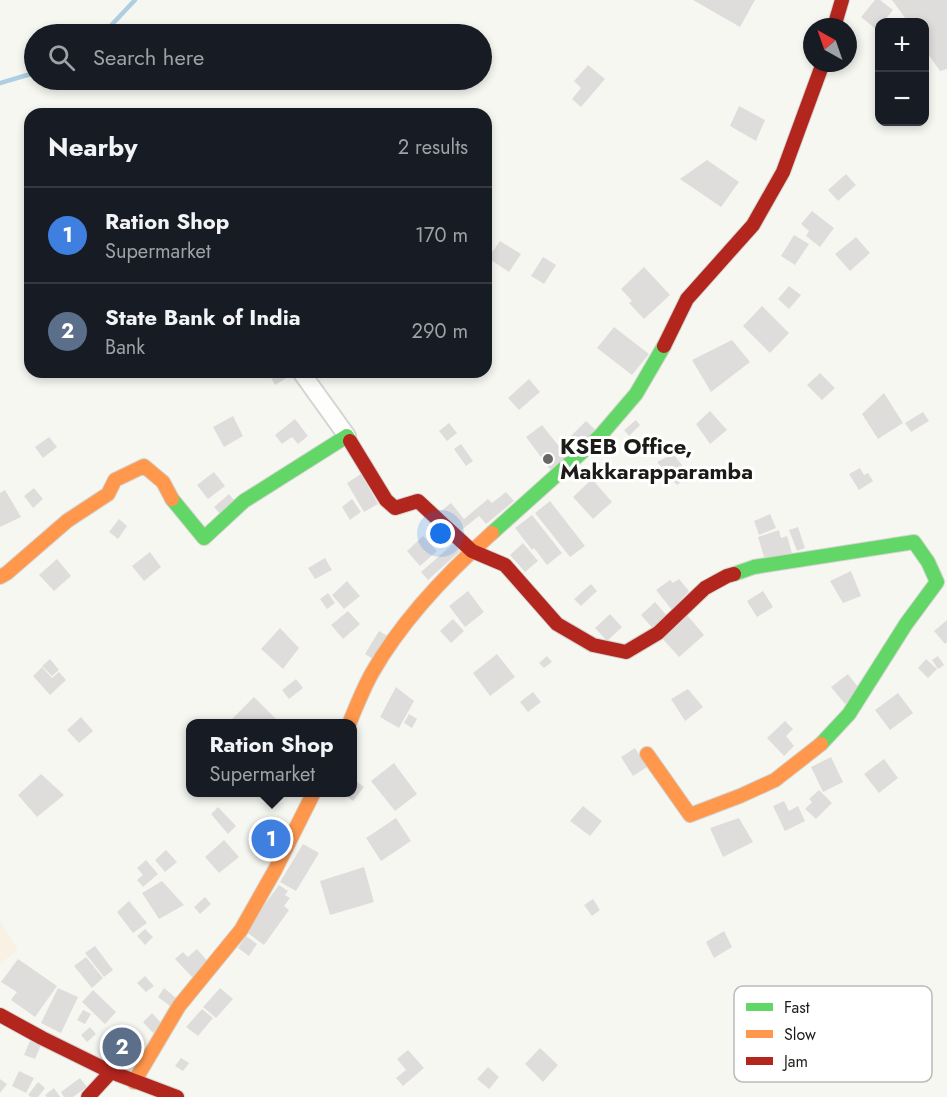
<!DOCTYPE html>
<html lang="en">
<head>
<meta charset="utf-8">
<style>
  body { margin:0; font-family:Jost,sans-serif; background:#242831; color:#f1f3f6 }
  .controls { position:absolute; right:18px; top:18px; display:grid; overflow:hidden; border-radius:12px; box-shadow:0 3px 9px #0003 }
  .controls button { width:54px; height:54px; display:grid; place-items:center; padding:0; border:0; border-bottom:2px solid #363941; background:#171b24; color:#f1f3f6; font:30px sans-serif }
  .compass { position:absolute; left:803px; top:18px; width:54px; height:54px; border-radius:50%; background:#171b24; box-shadow:0 3px 9px #0003; rotate:320deg }
  .you { position:absolute; left:441px; top:534px; width:21px; height:21px; margin:-15px; border:4px solid #fff; border-radius:50%; background:#1a73e8; box-shadow:0 0 0 9px #1a73e833 }
  .badge { display:grid; place-items:center; width:39px; height:39px; border-radius:50%; background:#696864; color:#fff; font-size:20px; font-weight:700 }
  .pin { position:absolute; translate:-50% -50%; border:3px solid #fff; box-shadow:0 2px 6px #0006 }
  .popup { position:absolute; left:186px; top:719px; width:171px; height:78px; box-sizing:border-box; display:grid; place-content:center; border-radius:12px; background:#171b24; filter:drop-shadow(0 2px 4px #0005); font-size:20px; white-space:nowrap; color:#9ea1a6 }
  .popup b { font-size:22px; color:#f1f3f6 }
  .popup::after { content:''; position:absolute; left:50%; top:100%; margin-left:-12px; border:12px solid transparent; border-top-color:#171b24 }
  .list { margin:0; padding:0; list-style:none }
  h2 { display:flex; justify-content:space-between; align-items:center; height:78px; margin:0; padding:0 24px; font-size:26px }
  h2 small { font-size:20px; font-weight:400; color:#9ea1a6 }
  .list li { display:grid; grid-template-columns:39px 1fr auto; gap:18px; align-items:center; box-sizing:border-box; height:96px; padding:0 24px; border-top:2px solid #363941 }
  .list b { display:block; font-size:22px; white-space:nowrap }
  .list p { margin:0; font-size:20px; white-space:nowrap; color:#9ea1a6 }
  .list em { font-size:20px; font-style:normal; color:#9ea1a6 }
  .icon { flex:none; width:33px; height:33px; fill:none; stroke:currentColor; stroke-width:2; stroke-linecap:round; stroke-linejoin:round }
  .map { position:relative; flex:none; width:947px; height:1097px; overflow:hidden }
  .search { position:absolute; background:#171b24; box-shadow:0 3px 9px #0003; left:24px; top:24px; width:468px; height:66px; display:flex; align-items:center; gap:15px; box-sizing:border-box; padding:0 21px; border-radius:33px; color:#9ea1a6; font-size:22px }
  .panel { position:absolute; background:#171b24; box-shadow:0 3px 9px #0003; left:24px; top:108px; width:468px; height:270px; border-radius:18px }
  .map>svg:first-child { display:block }
  .education { fill:#f8f1e4 }
  .lines { fill:none; stroke-linecap:round; stroke-linejoin:round }
  .stream { stroke:#aecee1; stroke-width:4.5 }
  .building { fill:#dedddc }
  .street-casing { stroke:#d4d4d1; stroke-width:20 }
  .fast-casing { stroke:#d4d4d1; stroke-width:16 }
  .slow-casing { stroke:#d4d4d1; stroke-width:16 }
  .jam-casing { stroke:#d4d4d1; stroke-width:16 }
  .street { stroke:#fefefd; stroke-width:16 }
  .fast { stroke:#63d668; stroke-width:14 }
  .slow { stroke:#ff974d; stroke-width:14 }
  .jam { stroke:#b3261e; stroke-width:14 }
  .poi-dot { fill:#696864; stroke:#fff; stroke-width:2 }
  .labels { text-anchor:middle; dominant-baseline:central; stroke-width:6; stroke-linejoin:round; paint-order:stroke }
  .poi-label { font-size:22px; font-weight:bold; fill:#1c1b18; stroke:#fff; text-anchor:start }
  .key { fill:#fff; stroke:#bbbbba; stroke-width:1.5 }
  .key-label { font-size:16px; fill:#1c1b18 }
</style>
</head>
<body>
<div class="map">
<svg width="947" height="1097" viewBox="0 0 947 1097">
  <rect width="100%" height="100%" fill="#f7f7f2"/>
  <path class="education" d="M0 920 18 950 0 964Z"/>
  <g class="lines">
    <path class="stream" d="M103 34 135 0
      M0 83 34 73"/>
  </g>
  <path class="building" d="M693 0H755L740 27Z
    M875 0H880L893 10 883 22H880V27L877 30 861 17Z
    M892 0H947V69L940 71 924 48V22H908Z
    M588 65 605 79 581 107 572 99 581 88 574 81Z
    M739 106 765 120 756 141 730 126Z
    M707 160 739 182 721 207 680 179Z
    M846 174 856 185 838 201 828 190Z
    M812 211 834 228 820 247 806 236 809 231 801 224Z
    M794 235 809 244 795 265 781 256Z
    M856 237 870 253 850 271 835 254Z
    M500 241 521 254 509 272 488 258Z
    M543 257 556 265 544 284 531 276Z
    M644 267 670 295 644 319 629 303 632 301 621 289Z
    M789 286 801 295 789 309 778 299Z
    M762 306 789 333 770 353 743 326Z
    M614 327 649 354 632 375 597 348Z
    M732 340 750 362 711 392 692 360Z
    M268 372H297L275 385Z
    M820 373 835 388 822 400 807 385Z
    M529 379 540 392 519 410 508 398Z
    M884 393 903 423 878 439 862 414Z
    M710 411 727 430 710 444 696 424Z
    M923 412 929 421 911 432 905 423Z
    M233 416 243 436 224 447 213 427Z
    M295 419 308 436 298 444 292 437 282 444 275 435Z
    M636 420 640 425 629 436 624 430Z
    M586 421 600 434 583 451 569 438Z
    M449 423 457 433 447 441 439 431Z
    M542 425 558 445 560 443 571 458 552 472 526 437Z
    M49 437 57 447 43 458 35 447Z
    M461 444 473 461 466 466 454 449Z
    M673 454 690 475 677 485 657 462Z
    M860 468 864 475 868 473 873 481 859 490 849 474Z
    M214 472 225 486 208 499 197 485Z
    M361 474 378 504 364 512 347 483Z
    M592 479 612 502 593 519 573 497Z
    M34 488 43 499 33 508 24 496Z
    M5 490 21 517 0 527V493Z
    M506 492 514 501 486 524 479 516 459 532 441 511 451 503 464 519 488 499 492 503Z
    M229 494 238 505 223 517 214 507Z
    M352 499 361 512 350 520 342 507Z
    M550 501 585 546 570 557 535 513Z
    M770 514 776 528 759 535 754 521Z
    M532 515 562 553 547 565 534 548 532 550 515 528Z
    M119 519 127 526 118 539 109 532Z
    M798 527 805 548 797 551 789 530Z
    M779 530 781 538 787 536 792 553 765 560 758 537Z
    M423 536 437 551 420 566 407 551Z
    M523 543 538 561 525 572 510 555Z
    M453 544 460 551 428 580 421 572Z
    M150 552 161 567 144 581 132 566Z
    M325 558 332 570 315 579 308 568Z
    M57 559 71 576 54 591 39 575Z
    M851 571 861 596 843 603 830 581Z
    M679 579 689 591 672 610 656 590 670 580 673 583Z
    M347 581 360 596 344 609 332 595Z
    M591 584 597 591 581 606 574 599Z
    M468 591 484 612 465 627 449 606Z
    M763 591 773 607 757 617 747 601Z
    M328 593 335 603 327 609 320 599Z
    M655 602 669 618 655 631 641 615Z
    M348 611 360 624 343 639 331 625Z
    M610 614 622 627 607 641 595 628Z
    M687 615 704 635 679 657 661 637Z
    M453 619 464 631 451 643 440 631Z
    M947 620V642L945 644 934 631Z
    M280 628 299 648 283 669 261 649Z
    M379 631 391 638 376 661 365 654Z
    M497 654 515 677 490 696 473 673Z
    M547 656 552 662 544 668 539 663Z
    M938 656 944 665 938 669 932 660Z
    M50 659 59 670 52 676 42 666Z
    M926 659 937 669 928 678 918 668Z
    M42 667 52 678 59 672 66 680 50 695 33 676Z
    M848 674 861 691 845 704 831 687Z
    M296 679 303 688 289 699 282 690Z
    M396 687 414 701 399 728 380 717Z
    M688 689 703 707 685 721 671 699Z
    M533 692 541 702 528 712 520 702Z
    M898 693 913 713 890 730 875 710Z
    M254 697 281 724H227Z
    M409 714 417 719 412 728 404 723Z
    M81 717 93 731 79 743 67 730Z
    M785 721 793 729 786 736 794 746 784 756 767 738Z
    M635 748 647 767 633 776 621 757Z
    M831 757 843 782 823 792 811 767Z
    M884 759 898 778 879 793 864 774Z
    M394 763 417 794 395 811 371 781Z
    M41 774 64 795 37 817 18 795Z
    M352 778 364 787 353 801 342 792H352Z
    M819 790 832 803 816 819 805 809 812 802 809 799Z
    M784 801 789 811 798 806 805 821 785 831 773 806Z
    M583 806 602 821 590 836 570 821Z
    M218 807 236 826 228 834 211 814Z
    M396 818 411 841 381 861 366 838Z
    M739 818 753 842 723 857 710 828Z
    M224 840 239 857 219 873 205 857Z
    M303 844 319 853 296 891 280 882Z
    M166 850 177 862 165 872 155 860Z
    M146 860 158 874 143 887 137 880 143 875 137 868Z
    M364 867 374 902 330 915 320 881Z
    M162 881 184 905 159 919 142 893Z
    M279 885 288 891 285 895 290 898 284 906 289 910 264 945 245 931Z
    M205 897 211 904 200 914 194 907Z
    M593 899 600 910 592 916 584 905Z
    M129 901 147 923 133 933 117 912Z
    M145 929 153 937 145 945 137 936Z
    M724 931 732 947 714 958 706 942Z
    M246 936 257 944 249 956 238 948Z
    M95 946 113 970 104 977 85 953Z
    M197 949 209 963 193 978 175 959 183 952 188 957Z
    M86 957 103 978 92 988 74 966Z
    M18 959 57 986 35 1017 11 1000 17 992 1 982Z
    M145 976 154 986 146 992 137 983Z
    M58 988 78 997 61 1033 41 1023Z
    M164 988 181 1002 175 1010 158 997Z
    M220 988 233 999 216 1018 203 1007Z
    M93 990 116 1012 105 1024 82 1002Z
    M202 1009 213 1018 198 1036 186 1027Z
    M83 1010 91 1014 85 1024 77 1020Z
    M152 1013 162 1024 153 1033 143 1022Z
    M90 1027 96 1034 87 1042 81 1035Z
    M30 1041 41 1045 35 1059 24 1055Z
    M540 1048 558 1065 543 1082 525 1064Z
    M408 1050 424 1068 403 1086 396 1078 406 1070 397 1059Z
    M181 1058 189 1063 183 1071 175 1066Z
    M488 1067 499 1077 489 1089 477 1079Z
    M19 1071 34 1078 26 1093 12 1086Z
    M80 1078 87 1087 73 1097H64L61 1092Z
    M0 1079 7 1084 0 1093Z
    M38 1082 45 1088 38 1097H31L28 1095Z
    M54 1088 60 1097H47L45 1095Z"/>
  <g class="lines">
    <defs>
      <path id="street" d="M301 372 347 436"/>
      <path id="fast" d="M172 499 204 538 244 501 347 436 350 441
        M492 533 600 436 636 394 664 346
        M734 574 754 567 914 542 928 562 937 582 906 624 849 714 821 744"/>
      <path id="slow" d="M0 577 7 573 67 521 108 494 115 480 144 466 163 482 172 499
        M349 724C356 707 363 689 372 673 402 620 446 574 492 533
        M647 754 690 815 740 796 775 780 821 744
        M134 1082 179 1006 241 930 275 870 314 792"/>
      <path id="jam" d="M834 27 842 0
        M664 346 687 299 753 225 783 172 823 63
        M350 441 386 500 395 508 418 501 472 551 505 565 557 624 593 645 626 652 658 633 705 588 727 576 734 574
        M0 1015 42 1038 111 1072 177 1097
        M88 1097 111 1072"/>
    </defs>
    <use href="#street" class="street-casing"/>
    <use href="#fast" class="fast-casing"/>
    <use href="#slow" class="slow-casing"/>
    <use href="#jam" class="jam-casing"/>
    <use href="#street" class="street"/>
    <use href="#fast" class="fast"/>
    <use href="#slow" class="slow"/>
    <use href="#jam" class="jam"/>
  </g>
  <circle class="poi-dot" cx="548" cy="459" r="6"/>
  <g class="labels">
    <g class="poi-label">
      <text x="560" y="446">KSEB Office,<tspan x="560" dy="25">Makkarapparamba</tspan></text>
    </g>
  </g>
  <rect x="734" y="986" width="198" height="96" rx="9" class="key"/>
  <rect x="746" y="1003" width="27" height="8" fill="#63d668"/>
  <rect x="746" y="1030" width="27" height="8" fill="#ff974d"/>
  <rect x="746" y="1057" width="27" height="8" fill="#b3261e"/>
  <g class="key-label">
    <text x="784" y="1013">Fast</text>
    <text x="784" y="1040">Slow</text>
    <text x="784" y="1067">Jam</text>
  </g>
</svg>
<div class="controls">
<button>+</button>
<button>−</button>
</div>
<svg class="compass" viewBox="-18 -18 36 36"><path d="M0-13l5 13h-10z" fill="#e53935"/><path d="M0 13l5-13h-10z" fill="#9ea1a6"/></svg>
<div class="you"></div>
<div class="pin badge" style="left:271px;top:839px;background:#3f7fe0">1</div>
<div class="popup"><b>Ration Shop</b>Supermarket</div>
<div class="pin badge" style="left:122px;top:1047px;background:#5c6f8a">2</div>
<div class="search"><svg class="icon" aria-label="search" viewBox="0 0 24 24"><circle cx="10" cy="10" r="6"/><path d="M15 15l6 6"/></svg>Search here</div>
<section class="panel">
<h2>Nearby<small>2 results</small></h2>
<ul class="list">
<li><span class="badge" style="background:#3f7fe0">1</span><div><b>Ration Shop</b><p>Supermarket</p></div><em>170 m</em></li>
<li><span class="badge" style="background:#5c6f8a">2</span><div><b>State Bank of India</b><p>Bank</p></div><em>290 m</em></li>
</ul>
</section>
</div>
</body>
</html>
